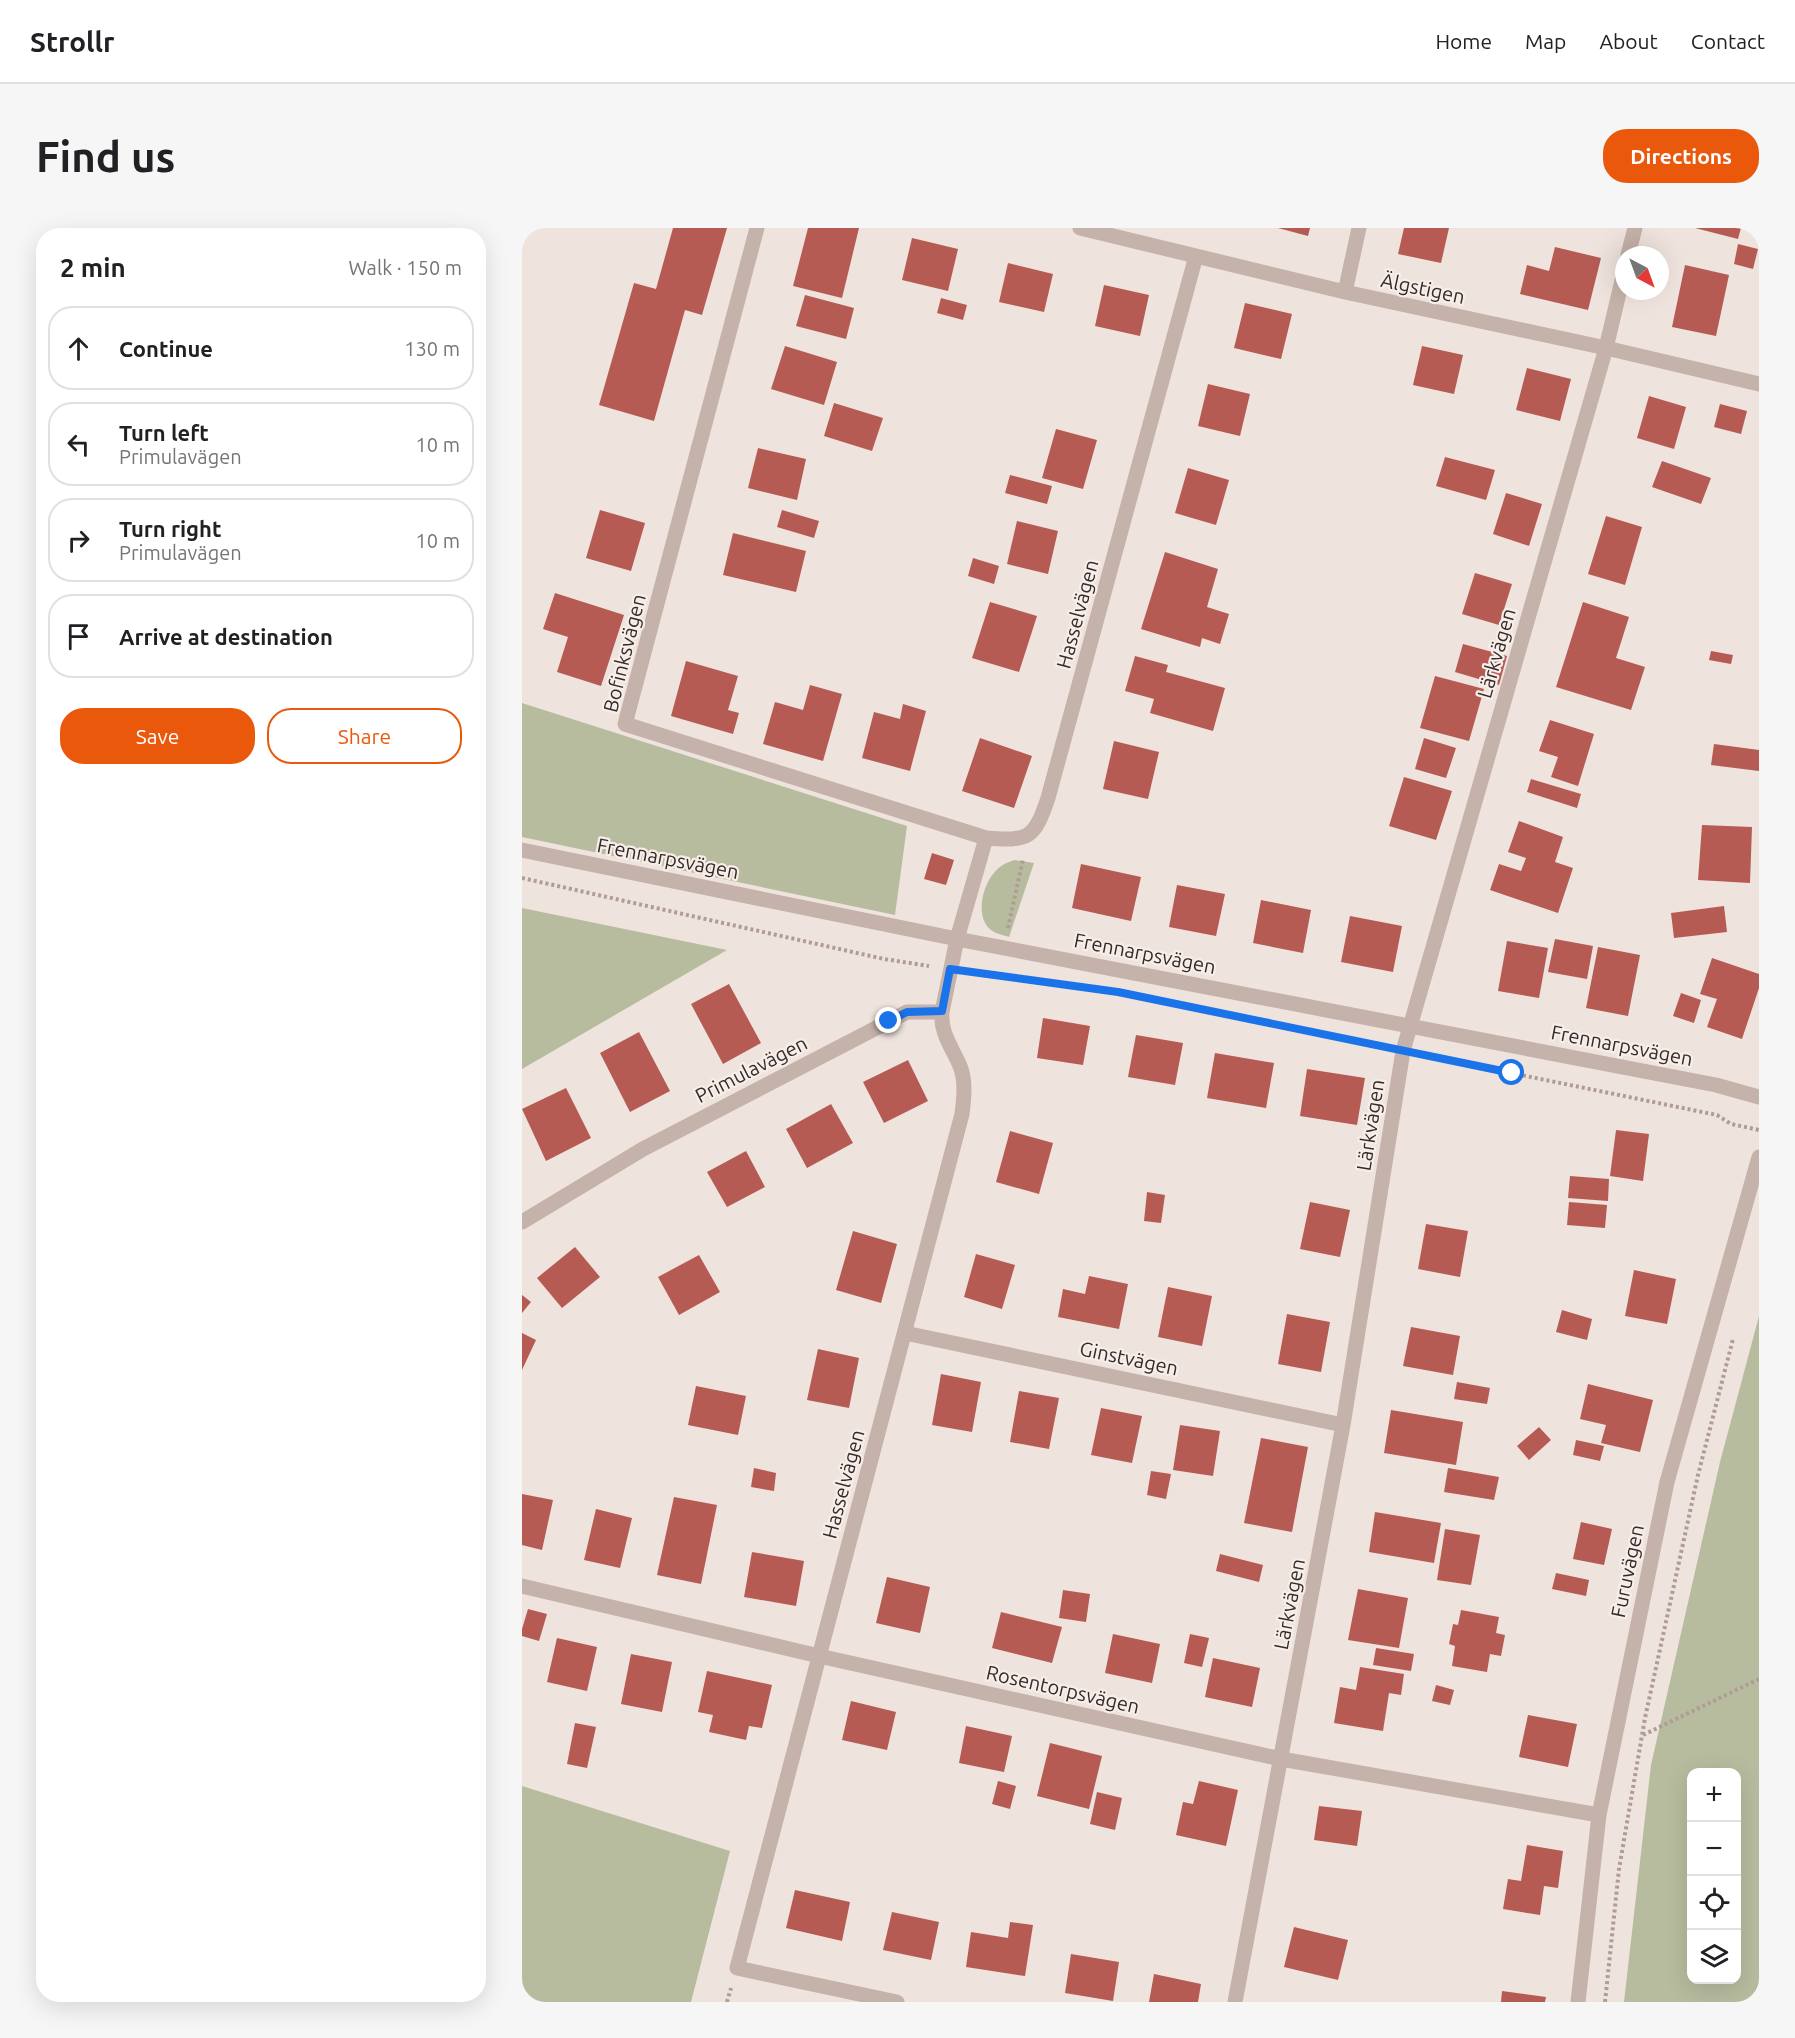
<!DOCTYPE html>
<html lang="en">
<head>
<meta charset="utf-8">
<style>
  body { margin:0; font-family:Ubuntu,sans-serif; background:#f6f6f6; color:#202124 }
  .controls { position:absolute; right:18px; bottom:18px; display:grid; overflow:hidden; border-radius:12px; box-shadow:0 6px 24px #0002 }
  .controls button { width:54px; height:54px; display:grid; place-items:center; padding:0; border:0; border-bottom:2px solid #e0e0e0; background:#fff; color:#202124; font:30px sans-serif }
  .compass { position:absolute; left:1093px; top:18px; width:54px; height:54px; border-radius:50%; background:#fff; box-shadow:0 6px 24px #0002; rotate:139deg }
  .stop { position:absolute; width:18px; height:18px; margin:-14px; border:4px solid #1a73e8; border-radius:50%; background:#fff }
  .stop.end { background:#1a73e8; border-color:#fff; box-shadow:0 2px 6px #0008 }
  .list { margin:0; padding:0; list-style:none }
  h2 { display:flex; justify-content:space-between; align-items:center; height:78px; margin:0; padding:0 24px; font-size:26px }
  h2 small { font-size:20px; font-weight:400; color:#757577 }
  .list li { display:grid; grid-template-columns:39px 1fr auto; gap:18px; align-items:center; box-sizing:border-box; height:84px; margin:0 12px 12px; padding:0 12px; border:2px solid #e0e0e0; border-radius:24px }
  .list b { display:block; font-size:22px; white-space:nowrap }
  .list p { margin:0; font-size:20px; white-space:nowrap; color:#757577 }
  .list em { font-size:20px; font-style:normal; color:#757577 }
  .actions { display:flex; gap:12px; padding:18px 24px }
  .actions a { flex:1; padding:14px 0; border:2px solid #ea580c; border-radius:24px; text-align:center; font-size:21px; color:#ea580c }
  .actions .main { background:#ea580c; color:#fff }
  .icon { flex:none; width:33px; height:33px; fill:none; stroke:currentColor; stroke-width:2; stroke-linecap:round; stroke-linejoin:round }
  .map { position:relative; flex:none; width:1237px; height:1774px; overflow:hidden; border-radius:24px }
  header { display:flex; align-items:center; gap:36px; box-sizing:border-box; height:84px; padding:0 30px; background:#fff; border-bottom:2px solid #e0e0e0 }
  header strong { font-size:28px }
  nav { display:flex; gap:33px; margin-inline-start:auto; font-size:21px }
  .intro { display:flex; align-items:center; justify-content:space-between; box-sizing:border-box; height:144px; padding:0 36px }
  h1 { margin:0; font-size:42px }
  .button { padding:15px 27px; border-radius:24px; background:#ea580c; color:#fff; font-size:21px; font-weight:700 }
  main { display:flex; gap:36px; padding:0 36px }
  aside { flex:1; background:#fff; border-radius:24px; box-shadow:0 6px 24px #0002 }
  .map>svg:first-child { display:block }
  .green { fill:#b7bc9f; fill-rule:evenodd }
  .building { fill:#b65a54 }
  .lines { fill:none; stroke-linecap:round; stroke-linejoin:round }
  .path { stroke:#b19c95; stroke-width:4; stroke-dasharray:3 3; stroke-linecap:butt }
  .minor { stroke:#c5b2aa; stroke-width:15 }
  .route { stroke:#1a73e8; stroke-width:8 }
  .labels { text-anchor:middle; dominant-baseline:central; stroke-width:4.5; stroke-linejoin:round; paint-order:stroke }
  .street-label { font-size:20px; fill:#342a29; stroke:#f7eee9 }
</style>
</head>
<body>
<header>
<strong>Strollr</strong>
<nav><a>Home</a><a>Map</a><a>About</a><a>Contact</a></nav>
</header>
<div class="intro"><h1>Find us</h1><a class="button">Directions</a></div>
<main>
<aside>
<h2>2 min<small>Walk · 150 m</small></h2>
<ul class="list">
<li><svg class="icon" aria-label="ahead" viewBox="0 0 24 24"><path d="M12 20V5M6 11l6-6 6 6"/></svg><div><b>Continue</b></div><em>130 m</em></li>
<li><svg class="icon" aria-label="left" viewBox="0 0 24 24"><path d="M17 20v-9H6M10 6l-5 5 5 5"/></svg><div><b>Turn left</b><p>Primulavägen</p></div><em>10 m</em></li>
<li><svg class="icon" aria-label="right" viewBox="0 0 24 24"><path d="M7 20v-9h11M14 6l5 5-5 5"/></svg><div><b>Turn right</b><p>Primulavägen</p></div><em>10 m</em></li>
<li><svg class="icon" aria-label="arrive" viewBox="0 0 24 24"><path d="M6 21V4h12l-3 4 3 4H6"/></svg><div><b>Arrive at destination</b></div></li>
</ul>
<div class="actions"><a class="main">Save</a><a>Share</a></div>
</aside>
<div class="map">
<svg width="1237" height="1774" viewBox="0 0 1237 1774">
  <rect width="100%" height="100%" fill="#efe3dd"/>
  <path class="green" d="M0 475 385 598 373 687 0 609Z
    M492 632 512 635 487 709C482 707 474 706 469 702 453 690 460 658 472 645 477 638 484 635 492 632Z
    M0 680 205 722 0 841Z
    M1237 1088V1774H1102L1129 1537 1198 1234ZM1170 1544H1214V1752H1170Z
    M0 1558 208 1623 169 1774H0Z"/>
  <path class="building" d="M151 0H205L180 87 163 82 132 193 77 177 112 55 134 61Z
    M286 0H337L320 70 271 58Z
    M756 0H788L786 8Z
    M882 0H927L919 35 876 26Z
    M1173 0H1219L1216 11Z
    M390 10 436 21 426 63 380 52Z
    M1216 16 1236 21 1231 41 1212 36Z
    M1033 19 1079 30 1066 82 998 66 1005 37 1027 43Z
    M486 35 531 46 522 84 477 74Z
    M1163 37 1207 47 1194 108 1150 99Z
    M582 57 627 67 618 108 573 98Z
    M283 67 332 80 324 111 274 98Z
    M419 70 445 77 441 92 415 85Z
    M723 75 770 86 759 131 712 120Z
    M263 118 315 134 302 177 249 161Z
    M900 118 941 127 932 166 891 157Z
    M1005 140 1049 151 1038 193 994 182Z
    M686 156 728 166 718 208 676 198Z
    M1127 168 1164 179 1152 221 1115 210Z
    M312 175 361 190 350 223 302 208Z
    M1198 176 1225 183 1219 206 1192 199Z
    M534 201 575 212 561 261 520 250Z
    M236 220 284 231 275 272 226 260Z
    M923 229 973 242 964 272 914 258Z
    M1140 233 1189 250 1179 276 1130 259Z
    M666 240 707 252 694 297 653 285Z
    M488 247 530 258 525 276 483 265Z
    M984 265 1020 276 1007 318 971 306Z
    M78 282 123 295 109 343 64 330Z
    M260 282 297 293 292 310 255 299Z
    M1084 288 1120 299 1103 357 1066 346Z
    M495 293 536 303 526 346 485 336Z
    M211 305 284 323 274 364 201 347Z
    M643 324 696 341 685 379 707 386 698 416 680 410 678 419 619 401Z
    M451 330 477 338 472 356 446 348Z
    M953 345 990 356 977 397 940 386Z
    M33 365 102 387 79 458 35 444 46 409 21 401Z
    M468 374 515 388 497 444 450 430Z
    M1061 374 1107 389 1094 430 1123 439 1109 482 1034 459Z
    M941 416 985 428 977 457 933 444Z
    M1189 423 1211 427 1209 436 1187 432Z
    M613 428 646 437 644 444 703 460 691 503 628 485 632 471 603 463Z
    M164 433 216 448 206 482 217 485 211 506 149 488Z
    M913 448 962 461 947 513 898 500Z
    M288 457 320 466 301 533 241 516 253 474 281 482Z
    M381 476 404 483 388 543 340 530 352 484 378 491Z
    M1028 492 1072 506 1056 558 1029 549 1036 529 1017 523Z
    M458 510 510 528 492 580 440 563Z
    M902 510 934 520 924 550 893 541Z
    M592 513 637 524 626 571 581 561Z
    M1192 516 1237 522V543L1189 537Z
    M882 549 930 563 914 612 867 598Z
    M1009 551 1059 566 1055 580 1005 564Z
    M997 593 1041 609 1033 634 1051 640 1036 685 968 662 977 636 999 643 1004 630 986 624Z
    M1180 597 1230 599 1228 655 1176 652Z
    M410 625 432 632 424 657 402 651Z
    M559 636 619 649 609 693 550 680Z
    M655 657 703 666 694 708 647 699Z
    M739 672 789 682 781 725 731 715Z
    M1202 678 1205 704 1152 710 1149 685Z
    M828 688 880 698 871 744 819 734Z
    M1033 711 1071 718 1065 751 1026 744Z
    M985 713 1026 720 1017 770 976 763Z
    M1076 719 1118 727 1106 788 1064 780Z
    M1190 730 1237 746V760L1220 811 1185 799 1195 771 1178 766Z
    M207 756 239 815 201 836 169 776Z
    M1159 765 1179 772 1172 795 1151 788Z
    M521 790 568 798 561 837 515 830Z
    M117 804 148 863 108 884 78 825Z
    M614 807 661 815 653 857 606 849Z
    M693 825 752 835 744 880 685 870Z
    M386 832 406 873 362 895 341 854Z
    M785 841 843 850 835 897 778 888Z
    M44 860 69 910 24 933 0 881Z
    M309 876 331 915 285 940 264 901Z
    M1094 902 1127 906 1121 953 1088 948Z
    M488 903 531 915 517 966 474 954Z
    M224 923 243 959 205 979 185 944Z
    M1048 948 1087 951 1086 973 1046 970Z
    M625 964 643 967 639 995 622 993Z
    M788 974 828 982 818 1029 778 1021Z
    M1047 974 1085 977 1083 1000 1045 997Z
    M904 996 946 1003 938 1049 896 1041Z
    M331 1003 375 1016 359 1075 314 1062Z
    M53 1019 78 1049 40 1080 15 1050Z
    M454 1026 493 1037 480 1081 442 1069Z
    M177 1027 198 1064 157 1087 136 1049Z
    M1112 1042 1154 1051 1145 1096 1103 1088Z
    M567 1048 606 1056 597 1101 536 1089 541 1061 563 1066Z
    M646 1059 690 1068 680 1118 636 1109Z
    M0 1067 9 1074 0 1085Z
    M1040 1082 1070 1091 1065 1112 1034 1104Z
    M765 1086 808 1094 799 1144 756 1136Z
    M889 1099 938 1108 931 1147 881 1138Z
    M0 1105 14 1112 0 1142Z
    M296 1121 337 1130 327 1180 285 1172Z
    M419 1146 459 1154 450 1204 410 1197Z
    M935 1154 968 1160 965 1176 932 1171Z
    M1066 1156 1131 1172 1118 1224 1079 1215 1084 1197 1058 1191Z
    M174 1158 224 1168 216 1207 166 1197Z
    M497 1163 537 1170 527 1221 488 1214Z
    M579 1180 620 1188 610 1235 569 1227Z
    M869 1182 941 1194 934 1237 862 1225Z
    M658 1197 698 1203 691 1248 651 1242Z
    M1017 1199 1029 1212 1007 1232 995 1218Z
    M739 1210 786 1219 770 1304 722 1295Z
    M1054 1212 1082 1218 1078 1233 1051 1227Z
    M232 1240 254 1245 252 1263 229 1259Z
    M926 1240 977 1249 972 1272 922 1264Z
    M629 1243 649 1246 644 1271 625 1267Z
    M0 1266 31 1272 20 1322 0 1317Z
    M152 1269 195 1277 179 1356 135 1347Z
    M74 1281 110 1290 98 1340 62 1332Z
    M853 1284 919 1295 912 1335 847 1324Z
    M1059 1294 1090 1301 1082 1337 1051 1331Z
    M923 1301 958 1307 949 1357 915 1352Z
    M230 1324 282 1333 274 1378 222 1369Z
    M698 1326 741 1337 737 1354 694 1343Z
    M1034 1345 1067 1352 1064 1368 1030 1361Z
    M365 1349 408 1359 398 1405 354 1395Z
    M836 1361 886 1370 877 1420 826 1412Z
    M541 1362 568 1366 564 1394 537 1390Z
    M6 1381 25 1386 17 1413 0 1408V1401Z
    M939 1382 977 1389 974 1405 983 1407 979 1428 968 1426 965 1444 930 1438 933 1418 927 1416 931 1396 936 1397Z
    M479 1384 540 1399 530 1435 470 1420Z
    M591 1406 638 1416 630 1455 583 1445Z
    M668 1406 687 1410 680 1439 662 1435Z
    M35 1410 75 1419 65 1463 25 1454Z
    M854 1420 892 1426 889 1443 851 1437Z
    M109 1426 150 1434 140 1484 99 1476Z
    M691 1430 738 1440 730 1479 683 1469Z
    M838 1439 882 1446 879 1467 867 1465 861 1503 812 1495 818 1459 834 1462Z
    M185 1443 250 1457 240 1500 227 1498 224 1512 187 1504 191 1487 176 1484Z
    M914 1457 932 1462 928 1477 910 1473Z
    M329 1473 374 1484 365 1522 320 1512Z
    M1006 1487 1055 1496 1046 1539 997 1529Z
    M53 1495 74 1499 65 1540 45 1536Z
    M444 1498 490 1508 482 1544 437 1535Z
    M528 1515 580 1528 567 1581 515 1568Z
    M476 1553 494 1558 488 1581 470 1576Z
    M677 1553 716 1562 704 1618 654 1607 661 1574 671 1576Z
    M575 1564 600 1570 593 1602 568 1596Z
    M797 1578 840 1583 835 1618 792 1612Z
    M1005 1617 1041 1623 1036 1660 1022 1658 1018 1687 981 1681 986 1651 999 1653Z
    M273 1662 328 1674 320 1713 264 1700Z
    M370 1684 417 1694 409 1732 361 1722Z
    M488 1694 511 1697 503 1748 444 1739 449 1704 486 1710Z
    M772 1699 826 1712 816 1752 762 1739Z
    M549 1726 597 1734 591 1773 543 1765Z
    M632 1746 679 1756 676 1774H627Z
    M980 1763 1024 1769 1023 1774H979Z"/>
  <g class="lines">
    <path class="path" d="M0 650 362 731 407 738
      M486 700 501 631
      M450 743 511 751
      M901 827 1195 887 1209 896 1237 902
      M1121 1507 1237 1451
      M205 1774 209 1760
      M1083 1774 1097 1641 1123 1490 1176 1247 1211 1111"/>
    <path class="minor" d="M235 0 103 496 464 610
      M558 0 823 64 1084 120 1237 156
      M1106 27 1113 0
      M823 64 837 0
      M0 622 435 711 1194 857 1237 869
      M0 994 121 921 385 784H420L435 711 464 610C506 613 512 612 526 570L674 28
      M383 1105 821 1197
      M0 1358 297 1428 759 1531 1077 1587
      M375 1774 215 1740 440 886C442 870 444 853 438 838 430 819 418 805 420 784
      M713 1774 821 1197 881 823 1084 120 1102 44
      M1056 1774 1077 1587 1145 1254 1237 929"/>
  </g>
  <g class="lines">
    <path class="route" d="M367 793 385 784 420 783 428 741 596 764 990 845"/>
  </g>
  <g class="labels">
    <g class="street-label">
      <text transform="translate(901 60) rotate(12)">Älgstigen</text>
      <text transform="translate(555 386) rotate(-75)">Hasselvägen</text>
      <text transform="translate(102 425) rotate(-76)">Bofinksvägen</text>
      <text transform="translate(974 425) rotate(-74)">Lärkvägen</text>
      <text transform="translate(146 630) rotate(11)">Frennarpsvägen</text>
      <text transform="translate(623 725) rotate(11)">Frennarpsvägen</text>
      <text transform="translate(1100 817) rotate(11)">Frennarpsvägen</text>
      <text transform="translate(229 841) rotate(-27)">Primulavägen</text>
      <text transform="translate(848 897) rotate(-81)">Lärkvägen</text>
      <text transform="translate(607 1130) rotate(12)">Ginstvägen</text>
      <text transform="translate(321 1256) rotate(-75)">Hasselvägen</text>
      <text transform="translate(1105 1343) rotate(-78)">Furuvägen</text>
      <text transform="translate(767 1376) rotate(-79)">Lärkvägen</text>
      <text transform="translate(541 1461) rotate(13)">Rosentorpsvägen</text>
    </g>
  </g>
</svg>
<div class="controls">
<button>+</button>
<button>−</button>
<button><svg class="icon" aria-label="locate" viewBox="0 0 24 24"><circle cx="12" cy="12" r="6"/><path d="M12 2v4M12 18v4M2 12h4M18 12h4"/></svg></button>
<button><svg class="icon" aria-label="layers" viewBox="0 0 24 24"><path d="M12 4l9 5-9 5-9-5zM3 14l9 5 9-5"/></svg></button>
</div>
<svg class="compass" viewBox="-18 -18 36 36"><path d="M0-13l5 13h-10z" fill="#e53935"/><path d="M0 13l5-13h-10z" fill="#757577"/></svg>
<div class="stop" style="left:990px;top:845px"></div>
<div class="stop end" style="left:367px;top:793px"></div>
</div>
</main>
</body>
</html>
